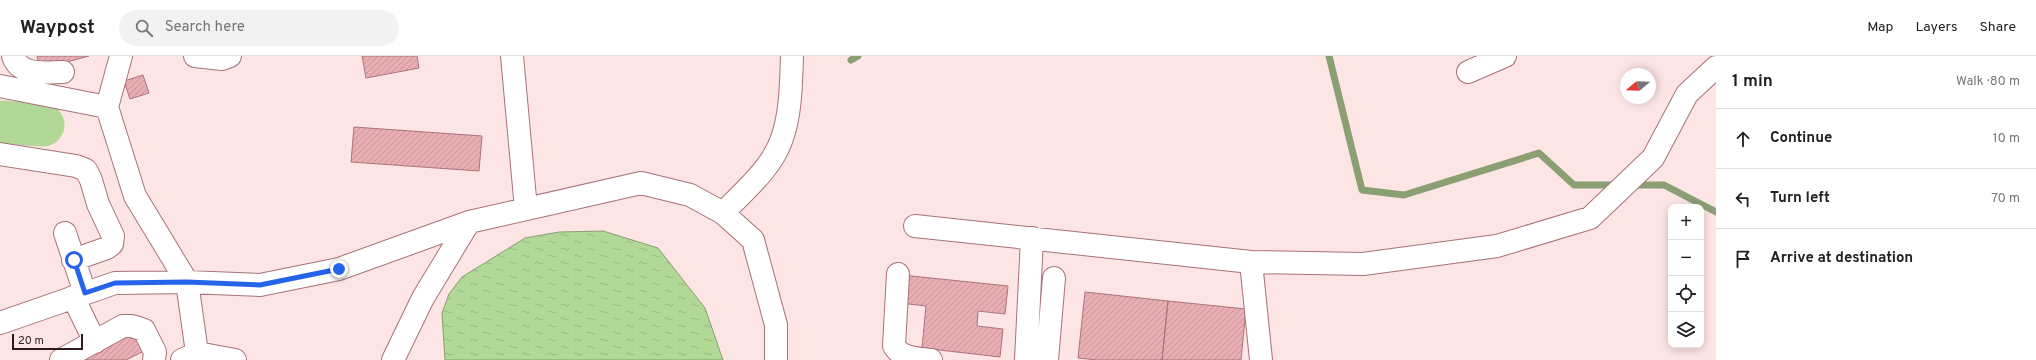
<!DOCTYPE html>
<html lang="en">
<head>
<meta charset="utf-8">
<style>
  body { margin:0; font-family:Overpass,sans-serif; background:#f2f2f2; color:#222 }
  .controls { position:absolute; right:12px; bottom:12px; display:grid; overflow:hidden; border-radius:8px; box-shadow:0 2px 10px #0003 }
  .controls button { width:36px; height:36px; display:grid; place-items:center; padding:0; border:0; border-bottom:1px solid #e0e0e0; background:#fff; color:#222; font:20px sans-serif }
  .compass { position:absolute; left:1620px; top:12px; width:36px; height:36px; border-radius:50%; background:#fff; box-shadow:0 2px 10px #0003; rotate:251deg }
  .scale { position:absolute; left:12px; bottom:10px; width:71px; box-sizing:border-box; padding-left:4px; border:2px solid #2f191b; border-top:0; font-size:11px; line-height:14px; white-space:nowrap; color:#2f191b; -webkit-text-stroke:3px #fde4e5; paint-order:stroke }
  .stop { position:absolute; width:12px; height:12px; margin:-9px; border:3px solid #2563eb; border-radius:50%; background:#fff }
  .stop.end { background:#2563eb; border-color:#fff; box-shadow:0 1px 4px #0008 }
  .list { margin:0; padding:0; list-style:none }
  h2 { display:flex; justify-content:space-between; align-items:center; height:52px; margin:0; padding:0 16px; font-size:17px }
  h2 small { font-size:13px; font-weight:400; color:#767676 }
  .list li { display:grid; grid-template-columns:26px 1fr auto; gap:12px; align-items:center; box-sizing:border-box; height:60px; padding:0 16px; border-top:1px solid #e0e0e0 }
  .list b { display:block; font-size:15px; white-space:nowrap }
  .list em { font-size:13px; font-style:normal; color:#767676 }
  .icon { flex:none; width:22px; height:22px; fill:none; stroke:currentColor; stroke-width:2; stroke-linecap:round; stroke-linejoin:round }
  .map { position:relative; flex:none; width:1716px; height:304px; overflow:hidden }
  header { display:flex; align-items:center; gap:24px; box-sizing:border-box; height:56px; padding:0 20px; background:#fff; border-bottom:1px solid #e0e0e0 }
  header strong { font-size:19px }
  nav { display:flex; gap:22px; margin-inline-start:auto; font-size:14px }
  .search { width:280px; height:36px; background:#f2f2f2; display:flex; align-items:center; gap:10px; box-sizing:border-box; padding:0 14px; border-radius:22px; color:#767676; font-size:15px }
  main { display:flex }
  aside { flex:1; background:#fff }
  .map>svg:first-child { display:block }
  .water { fill:url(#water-ripples); stroke:#8a9f72 }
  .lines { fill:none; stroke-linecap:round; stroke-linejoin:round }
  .stream { stroke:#8a9f72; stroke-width:7 }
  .river { stroke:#b1d897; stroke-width:43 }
  .building { fill:url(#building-hatch); stroke:#ab7479 }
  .minor-casing { stroke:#a87277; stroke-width:24 }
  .minor { stroke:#fff; stroke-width:22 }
  .route { stroke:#2563eb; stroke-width:5 }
</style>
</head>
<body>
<header>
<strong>Waypost</strong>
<div class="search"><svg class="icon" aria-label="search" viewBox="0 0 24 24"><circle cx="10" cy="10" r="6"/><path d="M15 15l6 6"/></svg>Search here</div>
<nav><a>Map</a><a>Layers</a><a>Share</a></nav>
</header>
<main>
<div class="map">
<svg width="1716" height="304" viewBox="0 0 1716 304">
  <defs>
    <pattern id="water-ripples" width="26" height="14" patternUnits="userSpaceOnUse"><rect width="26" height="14" fill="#b1d897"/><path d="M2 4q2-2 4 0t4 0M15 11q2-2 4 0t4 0" fill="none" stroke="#99b982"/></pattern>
    <pattern id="building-hatch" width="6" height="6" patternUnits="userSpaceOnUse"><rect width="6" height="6" fill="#e9aeb3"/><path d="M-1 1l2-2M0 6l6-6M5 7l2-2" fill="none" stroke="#c89599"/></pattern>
  </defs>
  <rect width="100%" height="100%" fill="#fde4e5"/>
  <path class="water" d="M603 175 658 192 705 252 723 304H445L442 257 449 238 462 221 525 182 559 176Z"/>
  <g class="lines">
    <path class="stream" d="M1329 0 1362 134 1404 139 1539 97 1574 129H1619
      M851 4 858 0
      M1633 129H1664L1716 156"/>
    <path class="river" d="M0 66 43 69"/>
  </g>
  <path class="building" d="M37 0H89L40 13Z
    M362 0H417L419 12 366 22Z
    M143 19 149 37 130 43 124 25Z
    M354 71 482 80 479 115 351 106Z
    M902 219 1008 230 1005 258 978 255 977 270 1003 273 1000 301 922 292 926 250 900 247Z
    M1085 236 1168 245 1162 304H1097L1078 302Z
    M1168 245 1246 253 1241 304H1162Z
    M133 275 148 293 126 304H67Z"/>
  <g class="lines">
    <defs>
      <path id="minor" d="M13 0C20 21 46 16 63 16
        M121 0 107 51 135 140 187 226 260 229 339 213 469 166 641 127 690 139 723 157 753 184 776 269V304
        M195 0 222 3 230 0
        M512 0 526 153
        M1468 16 1505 0
        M0 30 107 51
        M0 98 76 110 86 114 91 124 98 148 113 180 112 188 107 192 73 204
        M723 157C743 136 771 113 781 85 791 59 791 28 792 0
        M915 170 1251 206 1261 304
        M65 177 85 237
        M1251 206 1363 208 1497 190 1590 162 1653 102 1687 38 1716 11
        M898 218 894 290C902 303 917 302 931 304
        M73 241 95 286
        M0 267 115 227 187 226 197 297
        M61 304 123 270H132L144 274 155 296 154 304
        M182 304 197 297 235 304
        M393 304 423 242 469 166
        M1026 304 1032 182
        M1047 304 1054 222"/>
    </defs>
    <use href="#minor" class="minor-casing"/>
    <use href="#minor" class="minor"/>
  </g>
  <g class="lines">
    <path class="route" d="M74 204 85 237 115 227 187 226 260 229 339 213"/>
  </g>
</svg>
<div class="controls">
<button>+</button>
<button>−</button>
<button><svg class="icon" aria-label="locate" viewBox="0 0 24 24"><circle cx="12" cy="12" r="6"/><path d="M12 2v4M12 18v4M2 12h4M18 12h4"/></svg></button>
<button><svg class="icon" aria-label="layers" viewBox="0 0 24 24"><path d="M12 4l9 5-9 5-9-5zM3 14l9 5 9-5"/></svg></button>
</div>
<svg class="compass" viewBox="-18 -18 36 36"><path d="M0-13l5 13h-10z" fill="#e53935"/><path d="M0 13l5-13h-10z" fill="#767676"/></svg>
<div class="scale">20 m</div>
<div class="stop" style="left:74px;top:204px"></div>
<div class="stop end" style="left:339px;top:213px"></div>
</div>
<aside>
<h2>1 min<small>Walk · 80 m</small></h2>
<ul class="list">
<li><svg class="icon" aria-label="ahead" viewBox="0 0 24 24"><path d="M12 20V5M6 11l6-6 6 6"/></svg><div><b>Continue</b></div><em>10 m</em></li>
<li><svg class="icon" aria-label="left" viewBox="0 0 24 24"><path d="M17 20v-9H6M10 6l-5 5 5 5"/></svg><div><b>Turn left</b></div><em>70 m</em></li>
<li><svg class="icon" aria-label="arrive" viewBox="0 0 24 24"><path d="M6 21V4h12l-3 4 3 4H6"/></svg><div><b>Arrive at destination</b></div></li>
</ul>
</aside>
</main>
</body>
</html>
